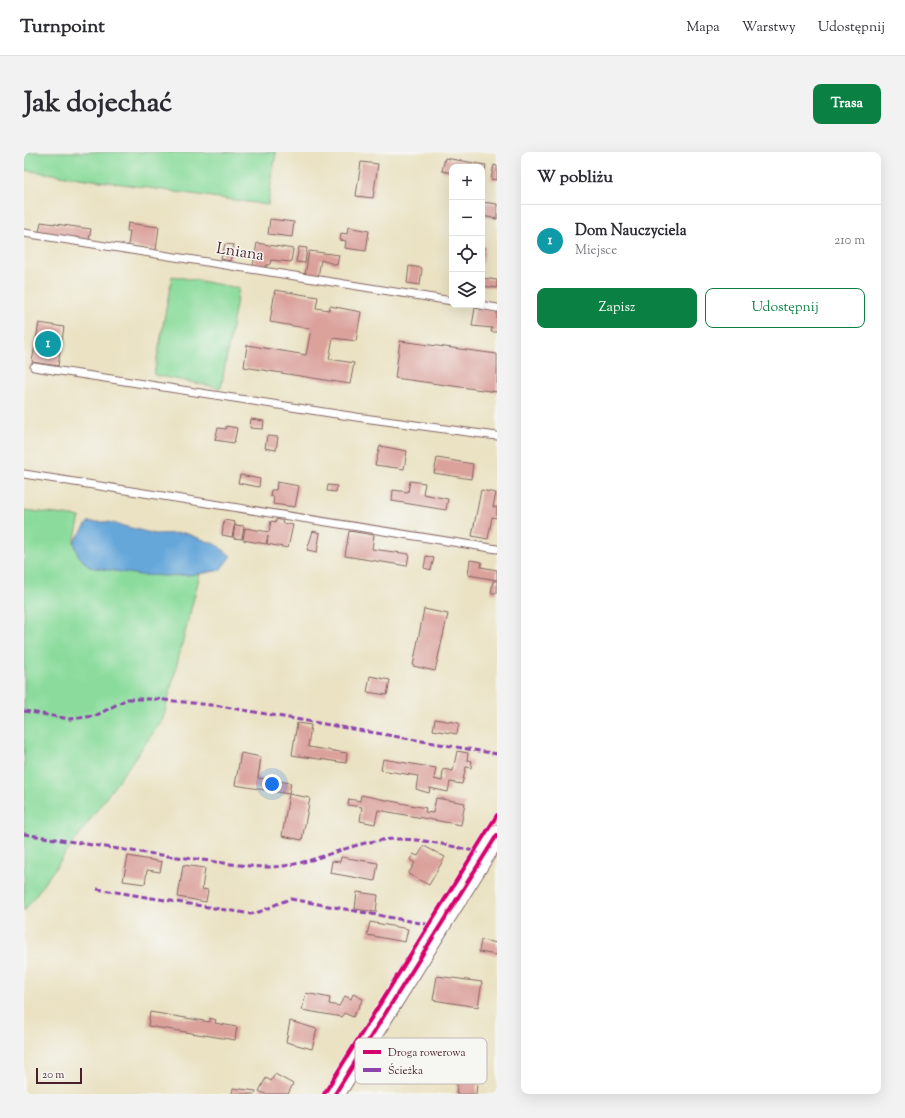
<!DOCTYPE html>
<html lang="pl">
<head>
<meta charset="utf-8">
<style>
  body { margin:0; font-family:"Sorts Mill Goudy",serif; background:#f2f2f3; color:#2b2b33 }
  .controls { position:absolute; right:12px; top:12px; display:grid; overflow:hidden; border-radius:8px; box-shadow:0 4px 16px #0002 }
  .controls button { width:36px; height:36px; display:grid; place-items:center; padding:0; border:0; border-bottom:1px solid #e1e1e2; background:#fff; color:#2b2b33; font:20px sans-serif }
  .scale { position:absolute; left:12px; bottom:10px; width:46px; box-sizing:border-box; padding-left:4px; border:2px solid #4a1f2b; border-top:0; font-size:11px; line-height:14px; white-space:nowrap; color:#4a1f2b; -webkit-text-stroke:3px #f6f6f2; paint-order:stroke }
  .you { position:absolute; left:248px; top:632px; width:14px; height:14px; margin:-10px; border:3px solid #fff; border-radius:50%; background:#1a73e8; box-shadow:0 0 0 6px #1a73e833 }
  .badge { display:grid; place-items:center; width:26px; height:26px; border-radius:50%; background:#0b8043; color:#fff; font-size:13px; font-weight:700 }
  .pin { position:absolute; translate:-50% -50%; border:2px solid #fff; box-shadow:0 1px 4px #0006 }
  .list { margin:0; padding:0; list-style:none }
  h2 { display:flex; justify-content:space-between; align-items:center; height:52px; margin:0; padding:0 16px; font-size:17px }
  h2 small { font-size:13px; font-weight:400; color:#7c7c81 }
  .list li { display:grid; grid-template-columns:26px 1fr auto; gap:12px; align-items:center; box-sizing:border-box; height:72px; padding:0 16px; border-top:1px solid #e1e1e2 }
  .list b { display:block; font-size:15px; white-space:nowrap }
  .list p { margin:0; font-size:13px; white-space:nowrap; color:#7c7c81 }
  .list em { font-size:13px; font-style:normal; color:#7c7c81 }
  .actions { display:flex; gap:8px; padding:12px 16px }
  .actions a { flex:1; padding:9px 0; border:1px solid #0b8043; border-radius:8px; text-align:center; font-size:14px; color:#0b8043 }
  .actions .main { background:#0b8043; color:#fff }
  .icon { flex:none; width:22px; height:22px; fill:none; stroke:currentColor; stroke-width:2; stroke-linecap:round; stroke-linejoin:round }
  .map { position:relative; flex:none; width:473px; height:942px; overflow:hidden; border-radius:8px }
  header { display:flex; align-items:center; gap:24px; box-sizing:border-box; height:56px; padding:0 20px; background:#fff; border-bottom:1px solid #e1e1e2 }
  header strong { font-size:19px }
  nav { display:flex; gap:22px; margin-inline-start:auto; font-size:14px }
  .intro { display:flex; align-items:center; justify-content:space-between; box-sizing:border-box; height:96px; padding:0 24px }
  h1 { margin:0; font-size:28px }
  .button { padding:10px 18px; border-radius:8px; background:#0b8043; color:#fff; font-size:14px; font-weight:700 }
  main { display:flex; gap:24px; padding:0 24px }
  aside { flex:1; background:#fff; border-radius:8px; box-shadow:0 4px 16px #0002 }
  .map>svg:first-child { display:block }
  .green { fill:#8bdc9c; stroke:#6a7e64 }
  .water { fill:#66a7da; stroke:#586382 }
  .building { fill:#dba29c }
  .lines { fill:none; stroke-linecap:round; stroke-linejoin:round }
  .service-casing { stroke:#826360; stroke-width:9 }
  .tertiary-casing { stroke:#826360; stroke-width:21 }
  .service { stroke:#fff; stroke-width:7 }
  .tertiary { stroke:#fff; stroke-width:19 }
  .quiet { stroke:#8e44ad; stroke-width:3; stroke-dasharray:6 3; stroke-linecap:butt }
  .cycleway-casing { stroke:#f6f6f2; stroke-width:6 }
  .cycleway { stroke:#d6006c; stroke-width:4 }
  .labels { text-anchor:middle; dominant-baseline:central; stroke-width:3; stroke-linejoin:round; paint-order:stroke }
  .street-label { font-size:16px; fill:#4a1f2b; stroke:#f6f6f2 }
  .key { fill:#f6f6f2; stroke:#c2b6b6; stroke-width:1 }
  .key-label { font-size:11px; fill:#4a1f2b }
</style>
</head>
<body>
<header>
<strong>Turnpoint</strong>
<nav><a>Mapa</a><a>Warstwy</a><a>Udostępnij</a></nav>
</header>
<div class="intro"><h1>Jak dojechać</h1><a class="button">Trasa</a></div>
<main>
<div class="map">
<svg width="473" height="942" viewBox="0 0 473 942">
  <rect width="100%" height="100%" fill="#f6f6f2"/>
  <filter id="ink" filterUnits="userSpaceOnUse"><feTurbulence type="fractalNoise" baseFrequency=".025" numOctaves="2"/><feDisplacementMap in="SourceGraphic" scale="8" xChannelSelector="R" yChannelSelector="G"/><feConvolveMatrix kernelMatrix="1 2 1 2 8 2 1 2 1" color-interpolation-filters="sRGB"/></filter>
  <filter id="wash" filterUnits="userSpaceOnUse"><feTurbulence type="fractalNoise" baseFrequency=".012" numOctaves="4" result="noise"/><feDisplacementMap in="SourceGraphic" scale="16" xChannelSelector="R" yChannelSelector="G"/><feGaussianBlur stdDeviation="0.9" result="paint"/><feColorMatrix in="noise" values="0 0 0 0 0 0 0 0 0 0 0 0 0 0 0 0 0 1.4 0 .05"/><feComposite in="paint" operator="in"/></filter>
  <g filter="url(#wash)">
    <rect width="100%" height="100%" fill="#eae2c3"/>
    <path class="green" d="M0 0H252L244 53 0 18Z
      M148 124 215 136 197 236 130 223Z
      M0 358 56 365 50 390 145 424 176 422 139 567 0 759Z"/>
    <path class="water" d="M64 370H84L131 382 161 381 193 393 207 404 196 418 176 422 145 424 116 423 65 415 54 403 50 390Z"/>
    <g id="blocks">
      <path class="building" d="M421 6 462 13 459 26 458 15H428V21L418 19Z
        M337 10 354 12 349 46 332 44Z
        M470 13 473 14V28L467 27Z
        M458 50 473 52V67L458 64Z
        M246 67 270 70 268 85 244 82Z
        M17 70 67 77 65 88 15 80Z
        M104 71 135 75 132 98 104 94 106 79H103Z
        M324 75 345 79 342 99 321 96 322 89 316 88 317 81 323 82Z
        M233 91 269 97 267 110 247 108 246 112 241 114V116L229 114Z
        M201 92 210 93 206 109 197 107Z
        M275 95 283 96 281 111 272 110Z
        M458 95H461L459 111H458Z
        M285 99 315 103 313 113 297 108 294 125 281 123Z
        M385 114 398 116 396 133 383 131Z
        M458 126 473 128V136L458 134Z
        M251 138 294 145 292 156 305 158 306 154 337 160 332 189 309 186 305 207 330 211 326 232 220 215 223 193 282 203 287 177 246 170Z
        M451 156 473 159V180H467L468 176 448 174Z
        M15 171 40 175 34 214 8 210Z
        M376 189 473 202V240L371 226Z
        M227 267 240 269 239 277 226 276Z
        M202 274 213 276 210 291 191 288 194 276 202 277Z
        M243 284 254 285 252 298 241 296Z
        M356 294 383 299 380 317 351 313Z
        M413 306 449 312 447 327 410 321Z
        M216 323 236 327 235 335 214 331Z
        M386 329 401 331 399 342 424 347 422 358 368 349 369 338 384 340Z
        M253 330 275 334 271 355 249 352 250 345 246 344 247 338H252Z
        M304 333 313 334 312 340 303 339Z
        M457 338 472 341 469 355H473V366L468 365 464 387 448 384Z
        M252 367 259 369 258 371 269 373 264 396 243 392 244 384 242 392 219 388 221 376 245 380 247 369 252 370Z
        M200 368 211 370 208 385 198 383Z
        M211 373 220 374 218 387 209 386Z
        M289 379 296 381 293 400 283 398Z
        M325 379 350 383 348 397 385 402 383 414 321 404Z
        M402 404 410 406 407 418 400 416Z
        M446 408 458 410 457 415 473 418V428L444 423Z
        M469 429H473V441H467Z
        M400 457 424 462 411 519 389 514Z
        M346 524 366 528 363 543 343 540Z
        M411 567 435 571 433 582 409 578Z
        M273 571 287 573 284 595 323 601 322 611 268 603Z
        M433 599 444 601 443 608 448 609 447 616 442 615 438 632 426 630 424 640 406 636 405 641 398 639 392 637 394 624 357 618 359 607 412 616 410 627 418 629 419 617 429 619Z
        M217 601 237 605 234 626 267 631 265 642 211 633Z
        M265 642 286 646 278 688 258 684Z
        M337 643 402 656 401 660 409 661 412 646 441 651 437 673 354 658 351 672 336 669 338 655 324 653 325 647 336 649Z
        M400 694 421 705 405 733 384 722 391 711 386 708 389 702 394 704Z
        M104 704 138 710 136 720 123 718 121 732 99 729Z
        M317 705 354 711 351 729 306 721 308 709 316 710Z
        M159 713 181 716 178 737 184 738 182 750 154 745Z
        M333 740 354 743 352 760 331 757Z
        M346 770 384 777 381 790 343 783Z
        M457 788 473 791V803L455 800Z
        M413 824 458 830 454 855 409 848Z
        M282 841 306 846 305 852 315 854 321 844 327 847 329 842 339 847 329 865 320 861 318 865 278 858Z
        M126 860 186 870V866L192 868 191 871 213 875 211 888 124 874Z
        M266 869 293 877 288 897 262 890Z
        M251 922 269 932 264 942H241L235 939 242 926 247 929Z
        M434 926 453 931 452 942H432Z
        M209 936 232 939 231 942H208Z"/>
    </g>
  </g>
  <g filter="url(#ink)">
    <use href="#blocks" fill-opacity="0" stroke="#826360" stroke-width="1"/>
    <g class="lines">
      <defs>
        <path id="service" d="M0 81 428 149
          M456 153 473 156
          M10 215 332 265 473 284
          M0 322 473 397"/>
        <path id="tertiary" d="M311 942 473 683"/>
      </defs>
      <use href="#service" class="service-casing"/>
      <use href="#tertiary" class="tertiary-casing"/>
      <use href="#service" class="service"/>
      <use href="#tertiary" class="tertiary"/>
      <path class="quiet" d="M0 559 46 567 71 564 103 547H132L196 554 473 602
        M0 682C57 691 114 701 171 707 196 710 221 715 246 715 286 714 319 693 358 688 390 684 422 693 454 700
        M73 737 227 762C243 759 251 751 267 747L407 773"/>
      <defs>
        <path id="cycleway" d="M300 942 473 663
          M311 942 473 683"/>
      </defs>
      <use href="#cycleway" class="cycleway-casing"/>
      <use href="#cycleway" class="cycleway"/>
    </g>
  </g>
  <g class="labels">
    <g class="street-label">
      <text transform="translate(216 101) rotate(9)">Lniana</text>
    </g>
  </g>
  <rect x="331" y="886" width="132" height="46" rx="6" class="key"/>
  <rect x="339" y="898" width="18" height="4" fill="#d6006c"/>
  <rect x="339" y="916" width="18" height="4" fill="#8e44ad"/>
  <g class="key-label">
    <text x="364" y="904">Droga rowerowa</text>
    <text x="364" y="922">Ścieżka</text>
  </g>
</svg>
<div class="controls">
<button>+</button>
<button>−</button>
<button><svg class="icon" aria-label="locate" viewBox="0 0 24 24"><circle cx="12" cy="12" r="6"/><path d="M12 2v4M12 18v4M2 12h4M18 12h4"/></svg></button>
<button><svg class="icon" aria-label="layers" viewBox="0 0 24 24"><path d="M12 4l9 5-9 5-9-5zM3 14l9 5 9-5"/></svg></button>
</div>
<div class="scale">20 m</div>
<div class="you"></div>
<div class="pin badge" style="left:24px;top:192px;background:#0f9aa8">1</div>
</div>
<aside>
<h2>W pobliżu<small></small></h2>
<ul class="list">
<li><span class="badge" style="background:#0f9aa8">1</span><div><b>Dom Nauczyciela</b><p>Miejsce</p></div><em>210 m</em></li>
</ul>
<div class="actions"><a class="main">Zapisz</a><a>Udostępnij</a></div>
</aside>
</main>
</body>
</html>
